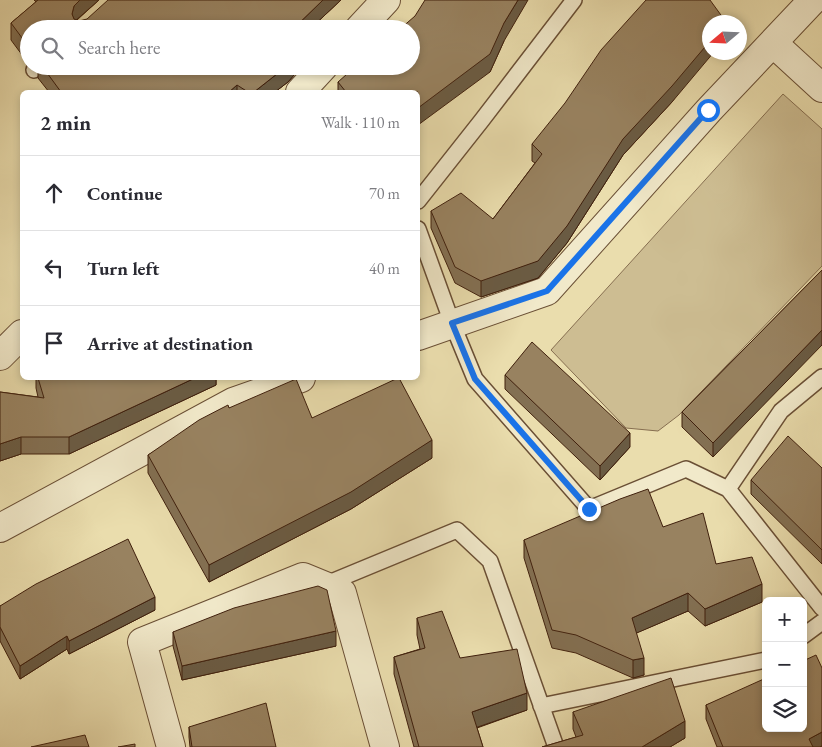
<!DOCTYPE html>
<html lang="en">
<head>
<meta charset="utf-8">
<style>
  body { margin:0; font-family:"EB Garamond",serif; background:#f7f7f7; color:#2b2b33 }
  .controls { position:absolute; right:15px; bottom:15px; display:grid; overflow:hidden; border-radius:8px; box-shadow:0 2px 8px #0003 }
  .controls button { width:45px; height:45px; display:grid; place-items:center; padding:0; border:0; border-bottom:1px solid #e1e1e2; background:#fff; color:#2b2b33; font:25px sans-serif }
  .compass { position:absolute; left:702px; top:15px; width:45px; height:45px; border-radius:50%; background:#fff; box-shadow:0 2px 8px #0003; rotate:251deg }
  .stop { position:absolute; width:15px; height:15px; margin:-11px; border:4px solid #1a73e8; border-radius:50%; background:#fff }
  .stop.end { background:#1a73e8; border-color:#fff; box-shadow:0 1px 5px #0008 }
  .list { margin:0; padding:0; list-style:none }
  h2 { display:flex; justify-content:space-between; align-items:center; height:65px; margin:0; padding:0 20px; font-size:21px }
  h2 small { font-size:16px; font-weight:400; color:#7c7c81 }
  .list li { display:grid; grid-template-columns:32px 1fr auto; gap:15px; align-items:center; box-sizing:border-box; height:75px; padding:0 20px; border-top:1px solid #e1e1e2 }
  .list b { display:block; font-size:19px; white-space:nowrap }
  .list em { font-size:16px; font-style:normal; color:#7c7c81 }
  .icon { flex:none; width:28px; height:28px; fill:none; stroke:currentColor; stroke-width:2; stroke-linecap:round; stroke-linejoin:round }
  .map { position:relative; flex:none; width:822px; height:747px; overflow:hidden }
  .search { position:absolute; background:#fff; box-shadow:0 2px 8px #0003; left:20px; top:20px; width:400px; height:55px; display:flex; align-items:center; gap:12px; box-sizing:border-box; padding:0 18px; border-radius:28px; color:#7c7c81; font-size:19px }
  .panel { position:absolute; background:#fff; box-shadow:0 2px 8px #0003; left:20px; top:90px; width:400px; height:290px; border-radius:8px }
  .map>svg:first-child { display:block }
  .green { fill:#cdbd92; stroke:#866e50 }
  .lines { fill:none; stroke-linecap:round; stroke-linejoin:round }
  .service-casing { stroke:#6a4f35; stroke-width:18 }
  .minor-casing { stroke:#6a4f35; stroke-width:30 }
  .service { stroke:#f1e9ca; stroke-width:15 }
  .minor { stroke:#f1e9ca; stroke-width:28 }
  .wall { fill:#837053; stroke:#40200d }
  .shaded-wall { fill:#6a5b43; stroke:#40200d }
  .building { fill:#988260; stroke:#40200d }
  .route { stroke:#1a73e8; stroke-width:6 }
</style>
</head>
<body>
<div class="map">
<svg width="822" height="747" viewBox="0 0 822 747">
  <rect width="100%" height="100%" fill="#eaddad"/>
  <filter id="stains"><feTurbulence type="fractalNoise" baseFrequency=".004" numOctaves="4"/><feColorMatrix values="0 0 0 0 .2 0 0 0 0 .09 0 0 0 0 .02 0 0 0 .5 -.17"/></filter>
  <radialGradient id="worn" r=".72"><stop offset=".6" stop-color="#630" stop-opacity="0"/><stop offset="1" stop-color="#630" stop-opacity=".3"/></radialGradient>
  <path class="green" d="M783 94 822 129V266L679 415 658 431 626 428 551 350Z"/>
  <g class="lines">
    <defs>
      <path id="service" d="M34 70 39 66
        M418 201 482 120 574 0
        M418 229 452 323 475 379 589 509 686 469 728 489 822 608
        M728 489 781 411 822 377
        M324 585 457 530 490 561 556 747
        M803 636 822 622
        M541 706 766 660"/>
      <path id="minor" d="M359 29 386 0
        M773 43 822 88
        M300 92 324 66
        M418 336 547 291 709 110 813 0
        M0 356 22 334
        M0 528 233 402 301 378
        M171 747 142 642 303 577 342 593 385 747"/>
    </defs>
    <use href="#service" class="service-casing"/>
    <use href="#minor" class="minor-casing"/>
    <use href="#service" class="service"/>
    <use href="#minor" class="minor"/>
  </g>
  <path class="wall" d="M34 0H99L77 20 79 21 341 0 310 29H29V62L28 63 11 40V23L36 2Z
    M726 22 672 102 623 155 567 243 538 278 481 297 455 283 431 228V211L493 219 535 163 532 161V144Z
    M504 41 490 72 418 92H338V82Z
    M38 66H295V74L288 82 275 92H49L38 78Z
    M822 270 713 457 682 427V412Z
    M505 375 630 447 600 480 505 389Z
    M36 378H216V385L69 454H21L0 461V392L38 397 36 388Z
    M229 408 312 418 432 458 351 509 209 582 148 473V455Z
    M822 468V564L751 494V480Z
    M663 527 716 564 762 602 705 626 688 611 636 633 644 675 633 678 576 653 552 648 524 558V540Z
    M0 606 155 610 69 654 67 649 20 679 0 641Z
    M417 618 460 658 527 710 477 728 483 747H414L394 674V657L420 649 417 635Z
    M173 632 336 646 182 680 173 646Z
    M822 668V746L820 747H717L706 719V705Z
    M573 712 685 738 670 747H542L576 737 573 729Z
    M189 727 276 747H190L189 737Z"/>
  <path class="shaded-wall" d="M80 0H99L74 22 72 14 74 6Z
    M323 0H341L310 29H293Z
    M518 0H528L504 41 490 72 418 125V108L504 23Z
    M710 41V52H714L672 102 623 155 567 243 538 278 481 297V281L623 139Z
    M28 46H29V62L28 63Z
    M287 66H295V74L288 82 275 92H254Z
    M237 85V92H229Z
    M822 330V345L713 457V443Z
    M195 378H216V385L69 454V437Z
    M630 433V447L600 480V466Z
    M21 437V454L0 461V444Z
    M432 440V458L351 509 209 582V565Z
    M762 584V602L705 626V609Z
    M688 593V611L632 635V618Z
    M155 597V610L69 654V641Z
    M336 631V646L182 680V666Z
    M67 636V649L20 679V666Z
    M644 658V675L633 678V660Z
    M527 693V710L472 729V712Z
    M685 721V738L670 747H642Z
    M822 732V746L820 747H809V739Z"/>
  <path class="building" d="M38 0H80L74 6 72 14 74 19 79 21 87 19 108 0H323L293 29H29V46H28L11 23Z
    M425 0H518L504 23 490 54 418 108V92H346L338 82 356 66H411V29H400L415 16Z
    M646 0H710L726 22H710V41L672 86 623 139 567 226 538 261 481 281 455 267 431 211 461 193 493 219 542 154 532 144 565 103 601 50Z
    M42 66H287L254 92H248L237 85 229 92H61Z
    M822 270V330L713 443 682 412Z
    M532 342 630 433 600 466 505 375Z
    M38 378H195L69 437H21L0 444V392L44 398Z
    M398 378H399L432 440 351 492 209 565 148 455 199 420 228 405 229 408 296 379 312 418Z
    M788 436 822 468V550L751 480Z
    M648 489 663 527 703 513 716 564 752 557 762 584 705 609 688 593 632 618 644 658 633 660 576 635 552 630 524 540 620 499Z
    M128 539 155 597 69 641 67 636 20 666 0 627V606L36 584Z
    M318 586 327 590 336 631 182 666 173 632 234 608Z
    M442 611 460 658 517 649 527 693 472 712 483 747H419L394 657 425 648 417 618Z
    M816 655 822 668V732L809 739 813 747H723L706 705 766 678V728H803V661Z
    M671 678 685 721 642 747H542L583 735 573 712Z
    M266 703 276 747H192L189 727Z
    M85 735 89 747H31Z
    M135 744V747H118Z"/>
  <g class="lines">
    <path class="route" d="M589 509 475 379 452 323 547 291 708 110"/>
  </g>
  <rect width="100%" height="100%" filter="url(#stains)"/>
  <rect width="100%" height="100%" fill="url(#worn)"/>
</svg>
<div class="controls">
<button>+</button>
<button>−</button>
<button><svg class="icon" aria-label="layers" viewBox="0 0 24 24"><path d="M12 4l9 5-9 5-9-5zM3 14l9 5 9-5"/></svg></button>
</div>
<svg class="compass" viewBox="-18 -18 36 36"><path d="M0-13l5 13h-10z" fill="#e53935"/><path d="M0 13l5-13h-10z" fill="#7c7c81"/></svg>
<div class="stop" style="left:708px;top:110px"></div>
<div class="stop end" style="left:589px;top:509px"></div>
<div class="search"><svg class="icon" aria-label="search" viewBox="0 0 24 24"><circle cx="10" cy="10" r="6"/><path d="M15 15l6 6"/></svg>Search here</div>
<section class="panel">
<h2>2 min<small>Walk · 110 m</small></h2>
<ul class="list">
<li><svg class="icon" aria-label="ahead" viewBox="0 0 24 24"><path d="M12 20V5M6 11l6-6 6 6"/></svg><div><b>Continue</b></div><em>70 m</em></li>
<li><svg class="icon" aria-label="left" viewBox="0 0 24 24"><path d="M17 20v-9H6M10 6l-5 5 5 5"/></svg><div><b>Turn left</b></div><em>40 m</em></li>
<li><svg class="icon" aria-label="arrive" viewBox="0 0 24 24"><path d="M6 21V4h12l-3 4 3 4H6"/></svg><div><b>Arrive at destination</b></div></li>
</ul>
</section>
</div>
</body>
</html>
